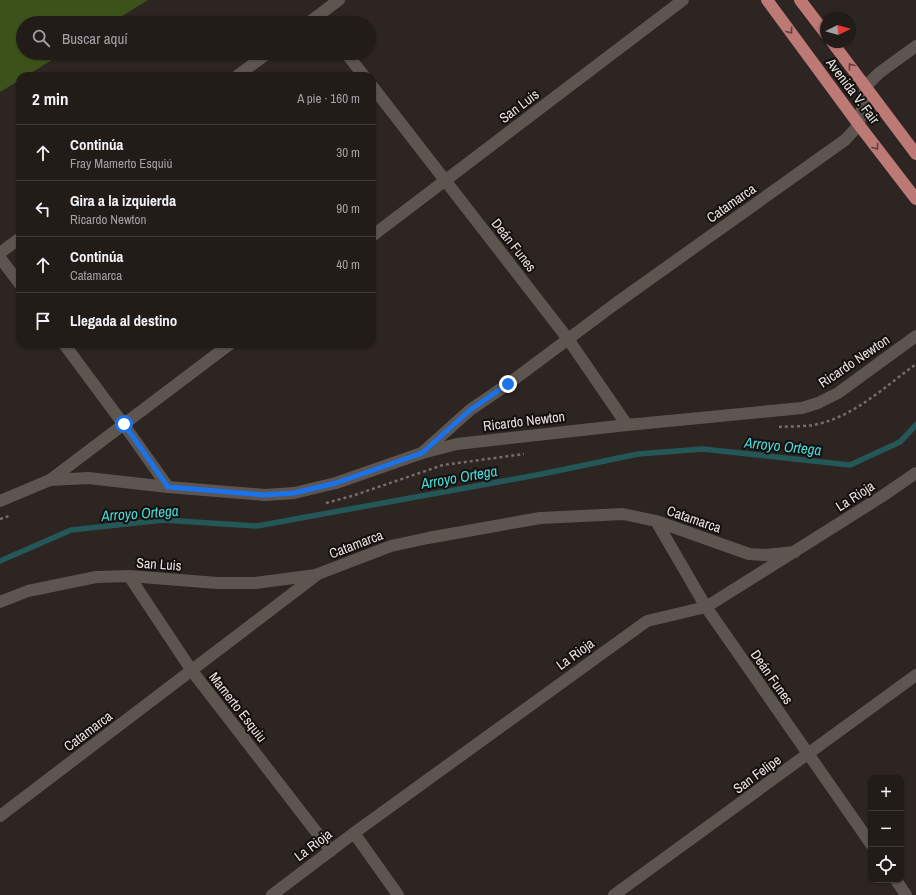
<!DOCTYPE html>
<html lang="es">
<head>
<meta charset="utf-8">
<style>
  body { margin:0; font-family:"Archivo Narrow",sans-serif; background:#2e2926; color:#f1f3f6 }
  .controls { position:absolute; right:12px; bottom:12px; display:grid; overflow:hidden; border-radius:8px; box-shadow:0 1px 3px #0004 }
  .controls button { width:36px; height:36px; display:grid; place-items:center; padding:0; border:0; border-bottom:1px solid #3f3a38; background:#221c19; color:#f1f3f6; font:20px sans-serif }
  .compass { position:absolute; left:820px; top:12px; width:36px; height:36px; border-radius:50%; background:#221c19; box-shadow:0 1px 3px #0004; rotate:85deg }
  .stop { position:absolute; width:12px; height:12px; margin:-9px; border:3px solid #1a73e8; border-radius:50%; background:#fff }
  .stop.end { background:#1a73e8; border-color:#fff; box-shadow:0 1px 4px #0008 }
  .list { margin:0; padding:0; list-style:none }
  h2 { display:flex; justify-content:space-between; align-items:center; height:52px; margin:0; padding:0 16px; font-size:17px }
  h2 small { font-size:13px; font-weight:400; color:#a2a1a2 }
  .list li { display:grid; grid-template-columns:26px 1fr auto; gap:12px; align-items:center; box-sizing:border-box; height:56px; padding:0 16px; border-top:1px solid #3f3a38 }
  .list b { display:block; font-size:15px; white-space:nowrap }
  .list p { margin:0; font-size:13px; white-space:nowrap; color:#a2a1a2 }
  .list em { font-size:13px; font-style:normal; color:#a2a1a2 }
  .icon { flex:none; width:22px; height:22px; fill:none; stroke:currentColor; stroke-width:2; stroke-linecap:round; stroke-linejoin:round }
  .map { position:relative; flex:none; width:916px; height:895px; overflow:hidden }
  .search { position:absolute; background:#221c19; box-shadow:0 1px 3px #0004; left:16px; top:16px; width:360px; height:44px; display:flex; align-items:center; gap:10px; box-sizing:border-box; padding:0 14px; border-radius:22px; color:#a2a1a2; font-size:15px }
  .panel { position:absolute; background:#221c19; box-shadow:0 1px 3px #0004; left:16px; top:72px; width:360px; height:276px; border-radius:12px }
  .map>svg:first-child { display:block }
  .green { fill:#3d521b }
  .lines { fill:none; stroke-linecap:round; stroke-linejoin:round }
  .stream { stroke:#245858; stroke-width:5.5 }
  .path { stroke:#746d6a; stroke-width:2.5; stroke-dasharray:3 3; stroke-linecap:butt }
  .minor { stroke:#5d5550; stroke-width:12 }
  .major { stroke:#bd7976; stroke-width:12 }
  .oneway { stroke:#5f3f3c }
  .route { stroke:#1a73e8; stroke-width:5 }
  .labels { text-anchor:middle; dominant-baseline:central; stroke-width:4; stroke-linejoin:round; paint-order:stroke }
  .street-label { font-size:14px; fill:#e6e1de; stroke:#130f0d }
  .water-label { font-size:15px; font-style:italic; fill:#48dbdc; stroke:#130f0d }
</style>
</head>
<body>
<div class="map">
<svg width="916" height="895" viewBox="0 0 916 895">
  <rect width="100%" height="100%" fill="#2d2521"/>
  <path class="green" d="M0 0H148L111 23H23V53H63L26 76H20V80L0 92Z"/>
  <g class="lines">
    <path class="stream" d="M0 561 71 530 163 520 257 526 542 474 638 454 703 449 850 465 900 442 916 425"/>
    <path class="path" d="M779 427C793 426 809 427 822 423 858 413 887 385 916 364
      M326 503 352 496 443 465 524 454
      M0 519 9 516"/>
    <path class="minor" d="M308 23 339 0
      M346 53 364 76
      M237 76 268 53
      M372 86 568 339 627 425
      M372 236 683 0
      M0 253 20 238
      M0 258 20 284
      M64 344 124 425 168 487
      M423 452 470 410 508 384 615 304 845 140 859 125 866 86 879 73 916 46
      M50 480 88 478 168 487 265 495 294 493 336 483 422 453 457 444 627 425 802 408 818 403 838 393 916 336
      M0 501 50 480 230 344
      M656 521 706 607 871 844
      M129 576 192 671 331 851
      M0 602 28 591 96 577 129 576 217 583H255L316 575
      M0 816 318 574 391 546 428 538 540 518 623 514 656 521 749 554 765 555 795 552
      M354 833 398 895
      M896 880 906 895
      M272 895 354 833 647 621 706 607 881 497 916 473
      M614 895 916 675"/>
    <path class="major" d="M767 0 859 125 916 199
      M800 0 826 34
      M832 42 916 154"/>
  </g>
  <defs><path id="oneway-chevron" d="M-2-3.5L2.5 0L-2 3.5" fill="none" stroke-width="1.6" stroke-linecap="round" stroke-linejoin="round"/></defs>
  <g class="oneway">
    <use href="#oneway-chevron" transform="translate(790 31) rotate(54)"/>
    <use href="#oneway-chevron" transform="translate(851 66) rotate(-128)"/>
    <use href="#oneway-chevron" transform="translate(876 147) rotate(52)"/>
  </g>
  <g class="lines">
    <path class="route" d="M124 424 168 487 264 495 294 493 336 483 422 453 470 410 508 384"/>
  </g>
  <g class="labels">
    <g class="street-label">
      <text transform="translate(853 91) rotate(53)">Avenida V. Fair</text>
      <text transform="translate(519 106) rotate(-37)">San Luis</text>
      <text transform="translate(731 203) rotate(-35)">Catamarca</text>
      <text transform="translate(514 245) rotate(52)">Deán Funes</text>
      <text transform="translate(854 361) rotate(-34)">Ricardo Newton</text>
      <text transform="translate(524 421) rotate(-7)">Ricardo Newton</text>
      <text transform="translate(855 496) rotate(-33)">La Rioja</text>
      <text transform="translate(694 519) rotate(19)">Catamarca</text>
      <text transform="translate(356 544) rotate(-21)">Catamarca</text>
      <text transform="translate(159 564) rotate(4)">San Luis</text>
      <text transform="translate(575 654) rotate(-36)">La Rioja</text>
      <text transform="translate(772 677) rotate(55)">Deán Funes</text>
      <text transform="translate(238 707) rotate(52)">Mamerto Esquiu</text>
      <text transform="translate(88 731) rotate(-37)">Catamarca</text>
      <text transform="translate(757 774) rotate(-36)">San Felipe</text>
      <text transform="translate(313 845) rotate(-37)">La Rioja</text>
    </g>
    <g class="water-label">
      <text transform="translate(783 446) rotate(6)">Arroyo Ortega</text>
      <text transform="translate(459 477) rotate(-10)">Arroyo Ortega</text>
      <text transform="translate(140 513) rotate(-4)">Arroyo Ortega</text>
    </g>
  </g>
</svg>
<div class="controls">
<button>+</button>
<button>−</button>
<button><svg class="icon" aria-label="locate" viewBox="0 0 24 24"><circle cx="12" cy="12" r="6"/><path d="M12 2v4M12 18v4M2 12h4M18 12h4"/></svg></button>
</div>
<svg class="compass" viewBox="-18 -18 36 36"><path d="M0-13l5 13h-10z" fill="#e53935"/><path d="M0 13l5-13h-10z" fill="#a2a1a2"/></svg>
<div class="stop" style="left:124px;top:424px"></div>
<div class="stop end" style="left:508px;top:384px"></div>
<div class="search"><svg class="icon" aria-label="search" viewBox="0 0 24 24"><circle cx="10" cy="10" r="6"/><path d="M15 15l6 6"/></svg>Buscar aquí</div>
<section class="panel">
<h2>2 min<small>A pie · 160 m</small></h2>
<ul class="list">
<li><svg class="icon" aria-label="ahead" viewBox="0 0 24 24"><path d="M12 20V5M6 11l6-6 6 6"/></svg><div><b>Continúa</b><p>Fray Mamerto Esquiú</p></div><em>30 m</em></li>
<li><svg class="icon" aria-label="left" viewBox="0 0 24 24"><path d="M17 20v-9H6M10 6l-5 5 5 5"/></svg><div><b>Gira a la izquierda</b><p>Ricardo Newton</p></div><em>90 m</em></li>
<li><svg class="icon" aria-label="ahead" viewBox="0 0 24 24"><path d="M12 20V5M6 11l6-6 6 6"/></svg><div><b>Continúa</b><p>Catamarca</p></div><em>40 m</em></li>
<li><svg class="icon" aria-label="arrive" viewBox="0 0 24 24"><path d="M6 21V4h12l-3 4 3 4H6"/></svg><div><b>Llegada al destino</b></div></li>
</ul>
</section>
</div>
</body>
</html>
